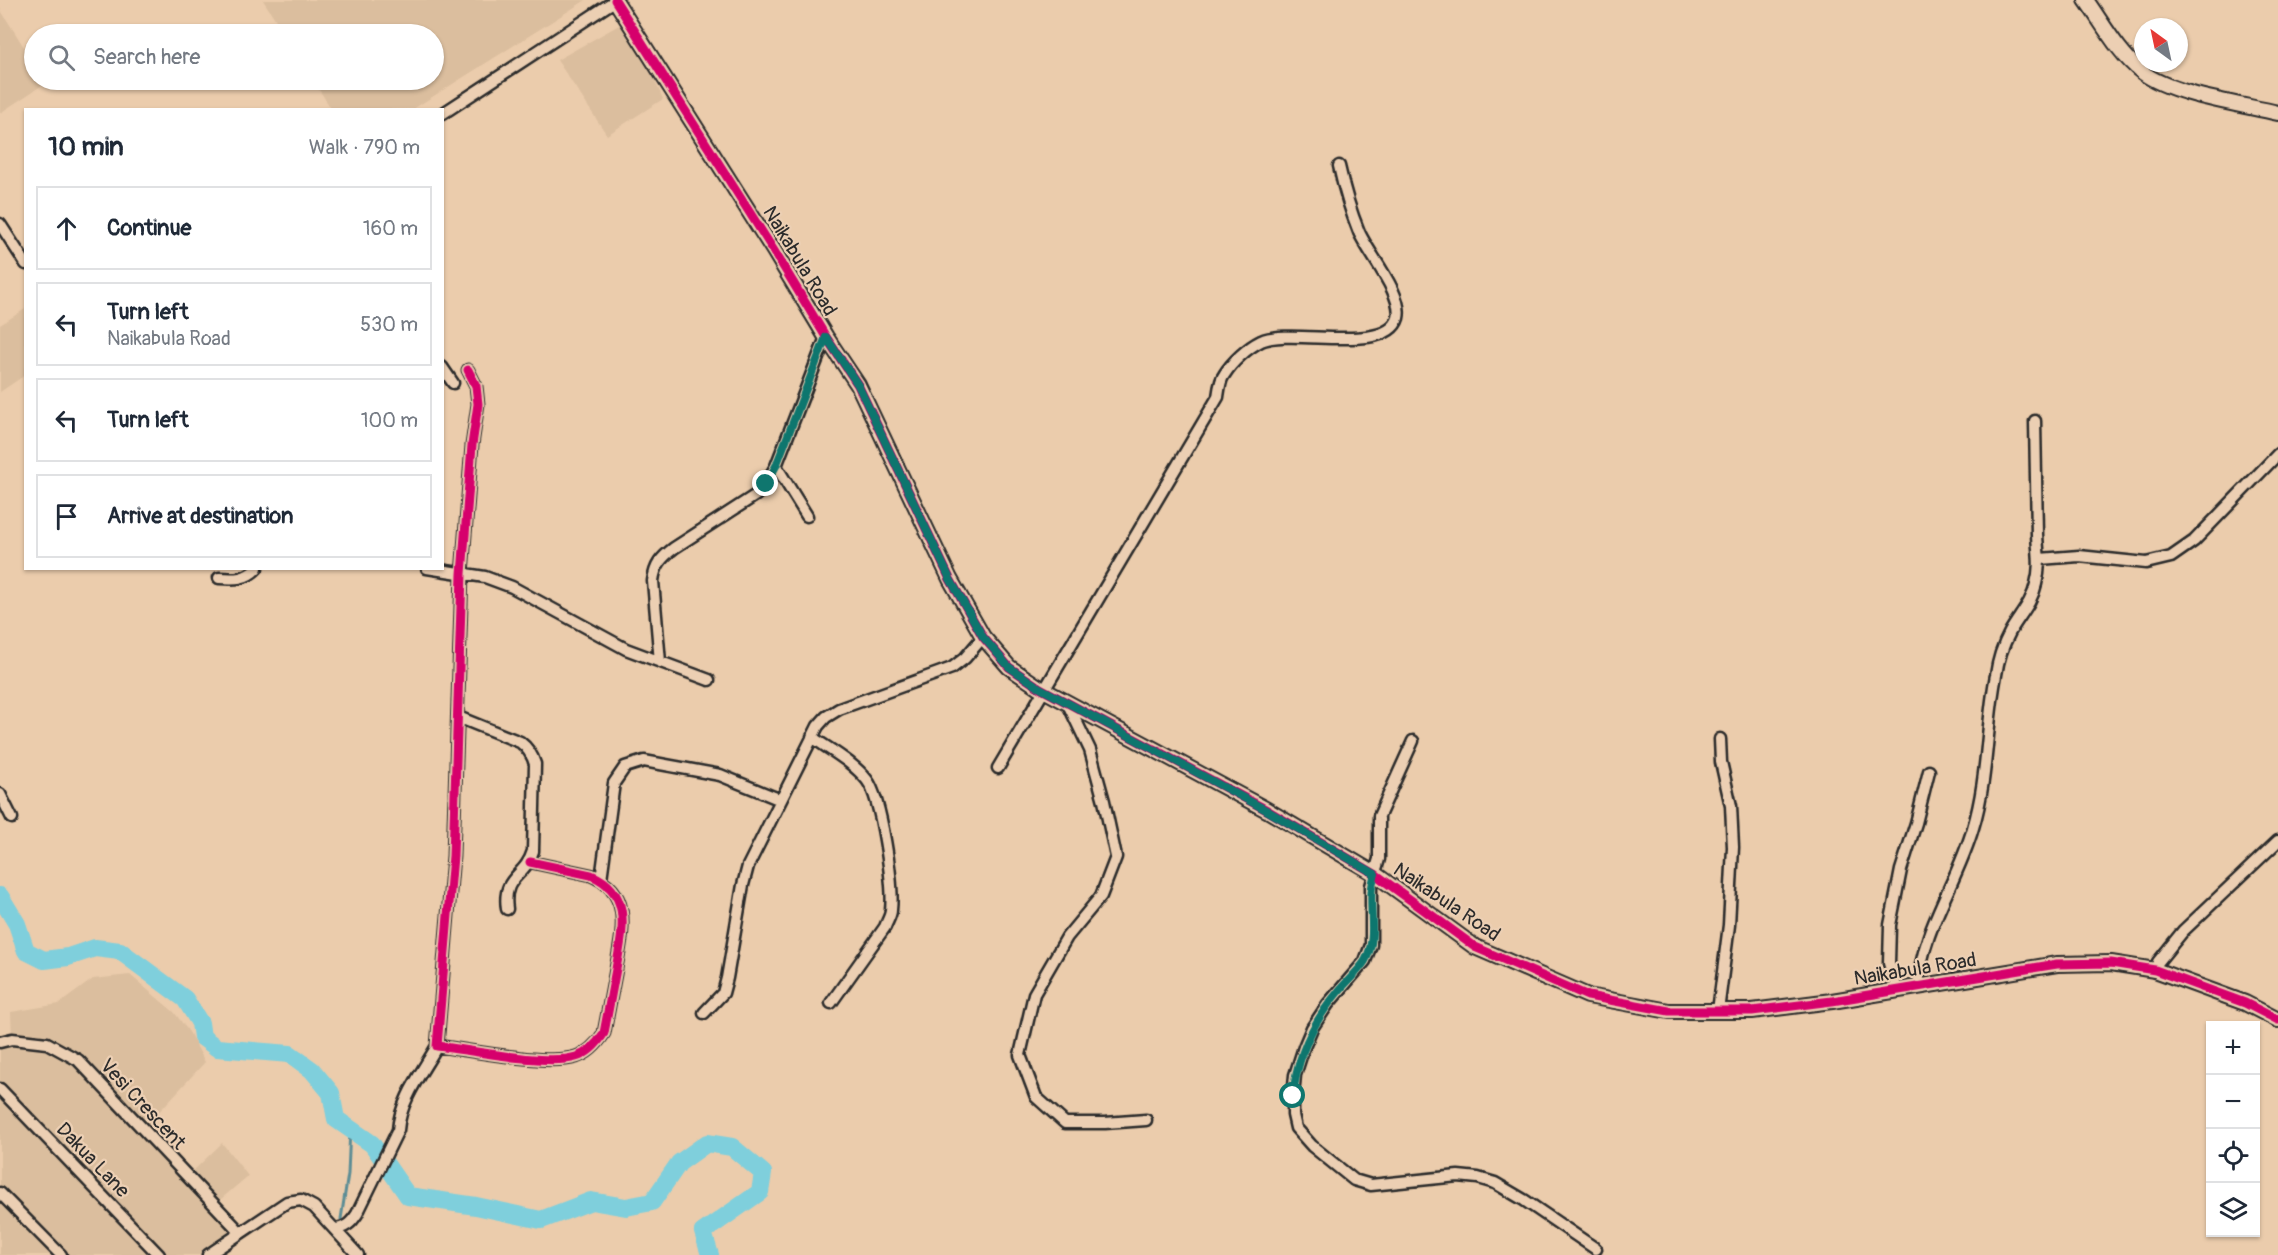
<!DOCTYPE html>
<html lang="en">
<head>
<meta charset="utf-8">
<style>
  body { margin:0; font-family:Pangolin,sans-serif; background:#f2f2f3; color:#1f2937 }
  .controls { position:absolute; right:18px; bottom:18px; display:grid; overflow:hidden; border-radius:0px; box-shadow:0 2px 4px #0004 }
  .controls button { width:54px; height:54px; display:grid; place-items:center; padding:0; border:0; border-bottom:2px solid #e0e1e3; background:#fff; color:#1f2937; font:30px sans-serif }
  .compass { position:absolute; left:2134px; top:18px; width:54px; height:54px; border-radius:50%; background:#fff; box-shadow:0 2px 4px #0004; rotate:327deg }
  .stop { position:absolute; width:18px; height:18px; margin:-14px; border:4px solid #0f766e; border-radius:50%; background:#fff }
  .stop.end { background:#0f766e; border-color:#fff; box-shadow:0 2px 6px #0008 }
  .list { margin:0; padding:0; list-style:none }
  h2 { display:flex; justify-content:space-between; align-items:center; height:78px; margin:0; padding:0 24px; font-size:26px }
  h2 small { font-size:20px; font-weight:400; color:#747a83 }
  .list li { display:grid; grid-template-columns:39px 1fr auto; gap:18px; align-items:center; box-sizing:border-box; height:84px; margin:0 12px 12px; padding:0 12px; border:2px solid #e0e1e3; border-radius:0px }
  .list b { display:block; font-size:22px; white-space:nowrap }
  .list p { margin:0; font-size:20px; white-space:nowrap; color:#747a83 }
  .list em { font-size:20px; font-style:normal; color:#747a83 }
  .icon { flex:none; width:33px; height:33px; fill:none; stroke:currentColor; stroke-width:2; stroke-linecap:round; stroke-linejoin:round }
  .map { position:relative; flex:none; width:2278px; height:1255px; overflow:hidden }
  .search { position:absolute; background:#fff; box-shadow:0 2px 4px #0004; left:24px; top:24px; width:420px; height:66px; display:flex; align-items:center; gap:15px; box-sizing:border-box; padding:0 21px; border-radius:33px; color:#747a83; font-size:22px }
  .panel { position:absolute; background:#fff; box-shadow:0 2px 4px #0004; left:24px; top:108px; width:420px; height:462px; border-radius:0px }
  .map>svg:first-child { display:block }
  .built { fill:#dbbe9e }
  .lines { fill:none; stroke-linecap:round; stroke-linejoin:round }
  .stream { stroke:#5d8d95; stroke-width:3 }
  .river { stroke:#7fcfdc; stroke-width:18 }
  .minor-casing { stroke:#2b2b2b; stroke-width:15 }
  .tertiary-casing { stroke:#2b2b2b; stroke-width:18 }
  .minor { stroke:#eccfb3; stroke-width:10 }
  .tertiary { stroke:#eccfb3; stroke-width:14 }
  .cycleway-casing { stroke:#eccfb3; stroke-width:13 }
  .cycleway { stroke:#d6006c; stroke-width:9 }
  .route { stroke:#0f766e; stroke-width:8 }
  .labels { text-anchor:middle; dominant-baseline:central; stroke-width:4.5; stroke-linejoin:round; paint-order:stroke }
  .street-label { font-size:20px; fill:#2b2b2b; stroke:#eccfb3 }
</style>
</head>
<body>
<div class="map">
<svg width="2278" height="1255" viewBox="0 0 2278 1255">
  <rect width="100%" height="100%" fill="#ebccac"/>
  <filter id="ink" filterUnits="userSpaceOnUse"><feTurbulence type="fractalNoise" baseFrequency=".0167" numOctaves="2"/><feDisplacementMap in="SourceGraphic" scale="12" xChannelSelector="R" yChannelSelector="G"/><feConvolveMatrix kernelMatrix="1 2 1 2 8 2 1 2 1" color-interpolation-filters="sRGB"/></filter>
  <g filter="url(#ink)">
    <path class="built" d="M263 0H586L413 109 332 110 313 80H434V34H285Z
      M0 9 34 63V80H45L47 82 0 113Z
      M628 20 663 99 607 135 557 60Z
      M25 309V375L0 392V325Z
      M130 975 174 1012 189 1032 205 1062 143 1129 187 1177 222 1143 248 1176 214 1205 240 1232 208 1255H0V1042L12 1039 11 1012 59 1004 93 979Z"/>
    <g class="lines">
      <path class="stream" d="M341 1219 348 1174 350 1128"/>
      <path class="river" d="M0 896 17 924 26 951 44 960 68 957 95 948 120 951 185 999 200 1023 202 1037 217 1048 290 1054 312 1070 331 1093 336 1119 372 1144 408 1196 476 1206 541 1220 591 1201 626 1207 652 1202 679 1163 707 1143 732 1147 763 1173 760 1192 703 1232 710 1255"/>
      <defs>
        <path id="minor" d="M442 114 616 0
          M0 224 26 264
          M442 367 453 383
          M468 370 476 386 478 404 472 445 462 574 453 856 437 1046C470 1050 547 1066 576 1057 589 1053 597 1044 604 1033 608 1012 612 990 616 969 622 933 634 893 591 875L530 862
          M776 466 807 516
          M2040 559 2079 556 2146 563 2171 557 2194 541 2278 454
          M427 568 485 577 512 587 626 649 709 680
          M219 578C234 579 246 580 257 568
          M660 662 653 581C655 565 661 558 674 548L756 495 766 484 776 466 826 337
          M1067 702 1090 750 1104 801 1116 857 1101 896 1067 937 1034 994 1020 1055 1036 1097 1065 1123H1105L1146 1120
          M458 717 520 742C528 748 532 754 535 764L533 851C525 878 502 875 507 909
          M812 737C830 750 853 762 867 780 881 798 894 885 891 910 891 916 887 921 885 927L831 1003
          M1413 741 1379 816V859L1371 886V945L1365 961 1328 1004 1312 1028 1304 1047 1295 1075 1293 1096V1115L1296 1128 1312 1146 1354 1180 1371 1185 1458 1176 1478 1178 1495 1183 1524 1200 1596 1249
          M998 768 1218 397C1219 390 1220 380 1224 375 1232 362 1247 348 1261 341 1291 327 1387 355 1398 318 1404 295 1368 253 1359 232 1350 210 1344 189 1339 166
          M0 794 12 818
          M601 879 614 783 625 767 644 761 720 775 781 800
          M2155 970 2158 962 2183 931 2278 841
          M1918 987C1922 927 1957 884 1973 828 1988 779 1986 726 1996 675 1998 660 2003 645 2010 632 2019 616 2032 603 2036 584 2041 565 2038 554 2037 535 2036 497 2036 459 2035 421
          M1897 990 1889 963 1890 925 1901 870 1916 823 1929 771
          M1718 1011 1729 925 1733 847 1731 806 1721 762 1720 739
          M704 1013 723 993 727 978 743 885 748 866 818 726 826 717 839 709 952 668 965 658 983 637
          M0 1042 12 1039 47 1043 78 1060 240 1232
          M0 1089 159 1255
          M0 1193 61 1255
          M334 1229C346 1228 351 1223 357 1214L398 1130C400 1100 423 1071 437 1046
          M208 1255 287 1202 301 1200 314 1207 358 1255"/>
        <path id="tertiary" d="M615 0 774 251 826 337 858 385 950 579 983 637 1009 667 1040 688 1267 810 1375 874 1475 947 1588 996 1669 1011H1752L1832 1001 2057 964 2111 963 2155 970 2245 1003 2278 1020
          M2086 0C2103 24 2119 54 2142 72 2172 95 2240 104 2278 113"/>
      </defs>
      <use href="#minor" class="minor-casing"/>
      <use href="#tertiary" class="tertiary-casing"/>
      <use href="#minor" class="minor"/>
      <use href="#tertiary" class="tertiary"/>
      <defs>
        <path id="cycleway" d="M615 0 774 251 826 337 858 385 950 579 983 637 1009 667 1040 688 1267 810 1375 874 1475 947 1588 996 1669 1011H1752L1832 1001 2057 964 2111 963 2155 970 2245 1003 2278 1020
          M468 370 476 386 478 404 472 445 462 574 453 856 437 1046C470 1050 547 1066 576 1057 589 1053 597 1044 604 1033 608 1012 612 990 616 969 622 933 634 893 591 875L530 862"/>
      </defs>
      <use href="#cycleway" class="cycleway-casing"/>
      <use href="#cycleway" class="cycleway"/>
    </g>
  </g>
  <g class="lines" filter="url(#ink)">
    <path class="route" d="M766 484 776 466 826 337 858 385 950 579 983 637 1009 667 1040 688 1266 810 1375 874C1365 902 1380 935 1365 961 1358 972 1346 982 1338 992 1312 1023 1297 1056 1293 1096"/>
  </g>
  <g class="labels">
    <g class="street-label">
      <text transform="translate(800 261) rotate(59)">Naikabula Road</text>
      <text transform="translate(1447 902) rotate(34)">Naikabula Road</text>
      <text transform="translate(1915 969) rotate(-9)">Naikabula Road</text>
      <text transform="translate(143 1104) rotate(47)">Vesi Crescent</text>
      <text transform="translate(93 1160) rotate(46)">Dakua Lane</text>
    </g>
  </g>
</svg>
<div class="controls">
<button>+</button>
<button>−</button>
<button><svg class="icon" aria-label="locate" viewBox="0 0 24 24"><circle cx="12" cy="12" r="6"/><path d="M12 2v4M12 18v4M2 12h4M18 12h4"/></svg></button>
<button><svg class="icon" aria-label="layers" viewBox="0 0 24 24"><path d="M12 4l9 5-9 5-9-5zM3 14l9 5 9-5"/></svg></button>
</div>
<svg class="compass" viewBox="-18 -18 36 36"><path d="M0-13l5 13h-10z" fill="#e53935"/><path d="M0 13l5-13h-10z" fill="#747a83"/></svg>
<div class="stop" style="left:1293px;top:1096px"></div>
<div class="stop end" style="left:766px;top:484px"></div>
<div class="search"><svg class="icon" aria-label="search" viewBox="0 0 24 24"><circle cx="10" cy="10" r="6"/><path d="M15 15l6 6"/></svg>Search here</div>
<section class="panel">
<h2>10 min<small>Walk · 790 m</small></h2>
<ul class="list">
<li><svg class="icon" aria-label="ahead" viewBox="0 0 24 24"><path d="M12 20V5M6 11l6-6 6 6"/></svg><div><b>Continue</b></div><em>160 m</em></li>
<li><svg class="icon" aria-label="left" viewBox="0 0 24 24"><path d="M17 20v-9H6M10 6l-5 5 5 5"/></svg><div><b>Turn left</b><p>Naikabula Road</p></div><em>530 m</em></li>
<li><svg class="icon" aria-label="left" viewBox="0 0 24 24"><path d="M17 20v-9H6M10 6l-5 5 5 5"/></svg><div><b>Turn left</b></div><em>100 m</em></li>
<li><svg class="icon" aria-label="arrive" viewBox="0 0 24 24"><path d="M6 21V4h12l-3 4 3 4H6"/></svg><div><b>Arrive at destination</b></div></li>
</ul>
</section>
</div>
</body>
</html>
